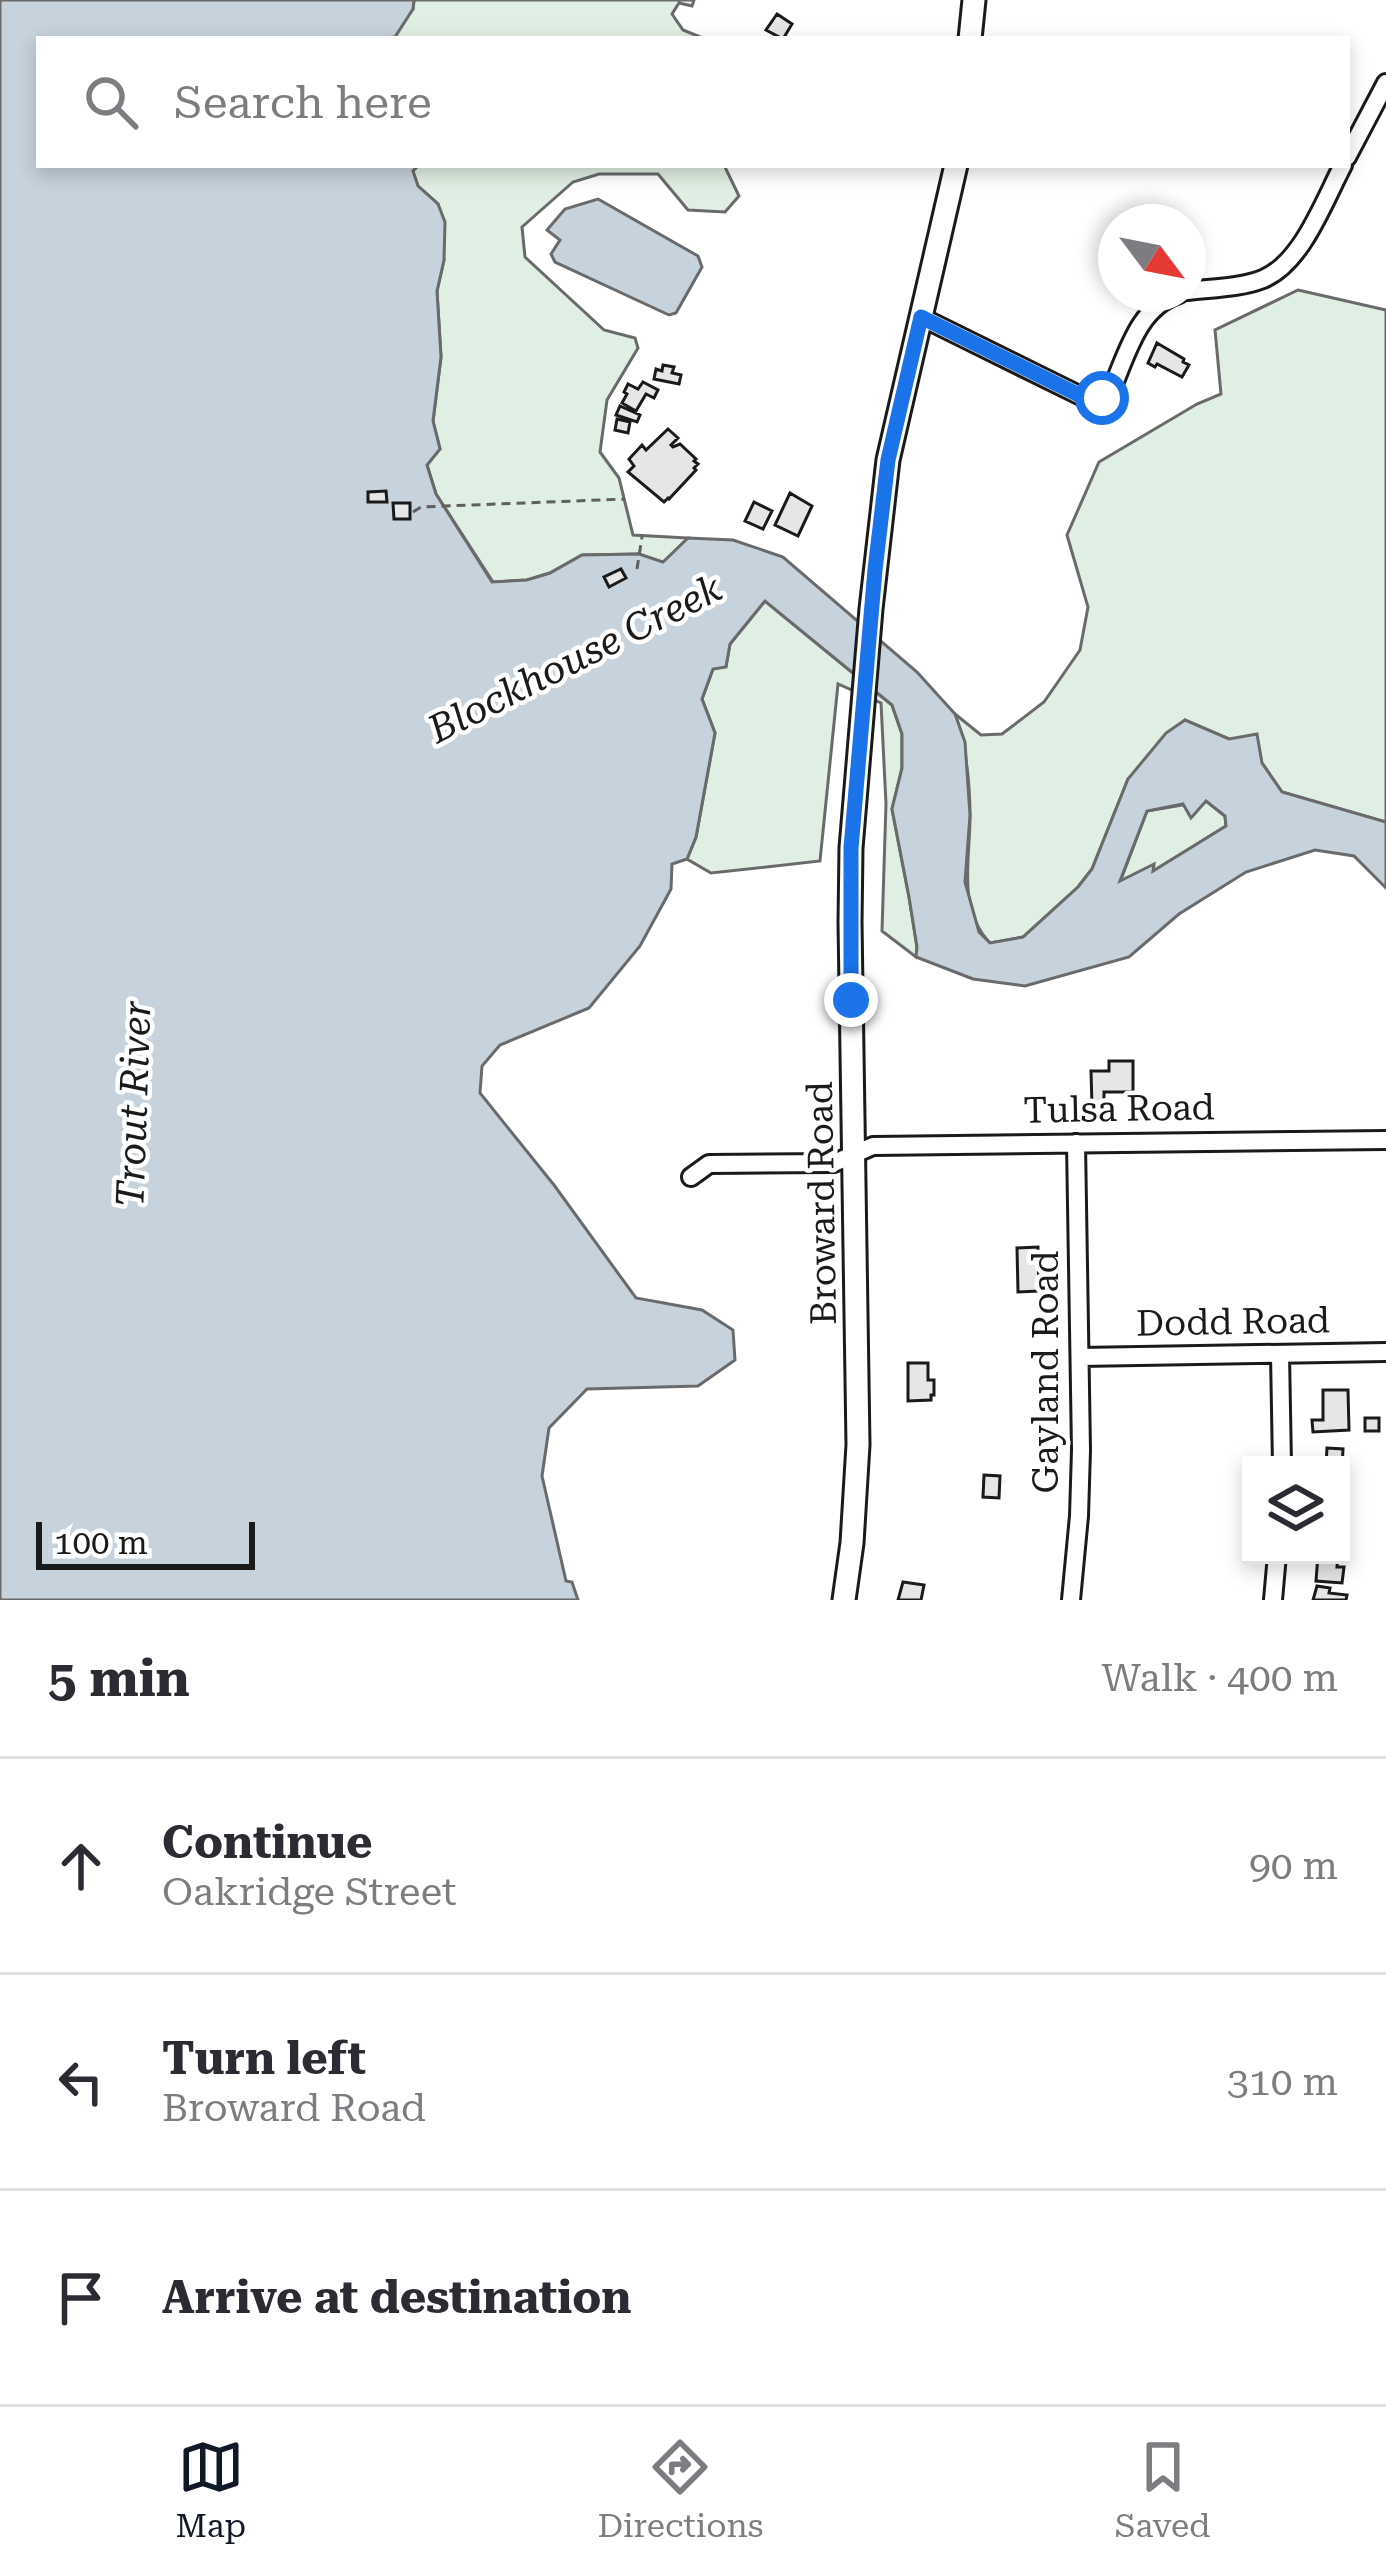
<!DOCTYPE html>
<html lang="en">
<head>
<meta charset="utf-8">
<style>
  body { margin:0; font-family:"Roboto Serif",serif; background:#f7f7f7; color:#2b2b33 }
  .controls { position:absolute; right:36px; bottom:36px; display:grid; overflow:hidden; border-radius:0px; box-shadow:0 6px 18px #0003 }
  .controls button { width:108px; height:108px; display:grid; place-items:center; padding:0; border:0; border-bottom:3px solid #e1e1e2; background:#fff; color:#2b2b33; font:60px sans-serif }
  .compass { position:absolute; left:1098px; top:204px; width:108px; height:108px; border-radius:50%; background:#fff; box-shadow:0 6px 18px #0003; rotate:122deg }
  .scale { position:absolute; left:36px; bottom:30px; width:219px; box-sizing:border-box; padding-left:12px; border:6px solid #1a1a1a; border-top:0; font-size:33px; line-height:42px; white-space:nowrap; color:#1a1a1a; -webkit-text-stroke:9px #fff; paint-order:stroke }
  .stop { position:absolute; width:36px; height:36px; margin:-27px; border:9px solid #1a73e8; border-radius:50%; background:#fff }
  .stop.end { background:#1a73e8; border-color:#fff; box-shadow:0 3px 12px #0008 }
  .list { margin:0; padding:0; list-style:none }
  h2 { display:flex; justify-content:space-between; align-items:center; height:156px; margin:0; padding:0 48px; font-size:51px }
  h2 small { font-size:39px; font-weight:400; color:#7c7c81 }
  .list li { display:grid; grid-template-columns:78px 1fr auto; gap:36px; align-items:center; box-sizing:border-box; height:216px; padding:0 48px; border-top:3px solid #e1e1e2 }
  .list b { display:block; font-size:45px; white-space:nowrap }
  .list p { margin:0; font-size:39px; white-space:nowrap; color:#7c7c81 }
  .list em { font-size:39px; font-style:normal; color:#7c7c81 }
  .icon { flex:none; width:66px; height:66px; fill:none; stroke:currentColor; stroke-width:2; stroke-linecap:round; stroke-linejoin:round }
  .map { position:relative; flex:none; width:1386px; height:1600px; overflow:hidden }
  .search { position:absolute; background:#fff; box-shadow:0 6px 18px #0003; left:36px; right:36px; top:36px; height:132px; display:flex; align-items:center; gap:30px; box-sizing:border-box; padding:0 42px; border-radius:0px; color:#7c7c81; font-size:45px }
  .sheet { height:804px; background:#fff }
  nav { display:flex; justify-content:space-around; align-items:center; box-sizing:border-box; height:168px; border-top:3px solid #e1e1e2; background:#fff; font-size:33px; color:#7c7c81 }
  nav a { display:grid; justify-items:center; gap:6px }
  nav .on { color:#111827 }
  .map>svg:first-child { display:block }
  .green { fill:#e0efe3; stroke:#6a6a6a; stroke-width:3 }
  .water { fill:#c6d2dc; stroke:#6a6a6a; stroke-width:3; fill-rule:evenodd }
  .building { fill:#e6e6e6; stroke:#1a1a1a; stroke-width:3 }
  .lines { fill:none; stroke-linecap:round; stroke-linejoin:round }
  .minor-casing { stroke:#1a1a1a; stroke-width:22 }
  .major-casing { stroke:#1a1a1a; stroke-width:27 }
  .path { stroke:#5f5f5f; stroke-width:3; stroke-dasharray:9 6; stroke-linecap:butt }
  .minor { stroke:#fff; stroke-width:16 }
  .major { stroke:#fff; stroke-width:21 }
  .route { stroke:#1a73e8; stroke-width:15 }
  .labels { text-anchor:middle; dominant-baseline:central; stroke-width:9; stroke-linejoin:round; paint-order:stroke }
  .street-label { font-size:36px; fill:#1a1a1a; stroke:#fff }
  .water-label { font-size:39px; font-style:italic; fill:#1a1a1a; stroke:#fff }
</style>
</head>
<body>
<div class="map">
<svg width="1386" height="1600" viewBox="0 0 1386 1600">
  <rect width="100%" height="100%" fill="#fff"/>
  <path class="green" d="M414 0H694L692 6 679 3 672 14 683 30 705 39H377L413 9Z
    M419 165H724L739 196 725 212 688 210 658 174H599L573 182 522 227 525 257 604 330 635 338 638 348 607 400 600 452 619 478 633 535 688 538 663 563 639 554 582 555 550 573 527 580 493 582 436 494 427 465 440 449 433 421 441 357 437 291 444 260 438 204 418 186 412 170Z
    M1298 290 1386 310V822L1282 792 1262 763 1229 739 1185 720 1128 779 1092 869 1078 887 1023 937 990 943C957 909 970 860 970 817 970 782 966 746 955 714L981 735 1002 734 1044 702 1080 650 1088 607 1067 535 1099 462 1197 404 1221 394 1215 330Z
    M765 601 892 705 902 734V768L892 809 909 897 917 947 916 957 882 931 886 804 881 703 838 684 820 861 711 873 687 859 696 837 715 733 702 699 713 669 726 666 730 644Z
    M1206 801 1225 816 1226 826 1152 872 1120 882 1147 811Z"/>
  <path class="water" d="M0 0H414L413 9 395 37 377 39H39V165H419L413 171 418 186 438 204 445 222 444 260 437 291 441 357 433 421 440 449 427 465 436 494 492 582 527 580 550 573 582 555 639 554 663 562 688 538 733 540 783 557 917 672 955 714 965 742 970 815 965 882 979 932 990 943 1023 937 1078 887 1092 869 1128 779 1166 733 1185 720 1229 739 1257 734 1262 763 1282 792 1386 822V888L1354 856 1315 850 1246 872 1179 914 1129 957 1025 986 973 979 916 957 917 947 909 897 892 809 902 768V734L892 705 765 601 730 644 726 667 713 669 702 699 715 733 696 837 687 859 672 864 671 889 640 946 589 1008 500 1045 482 1066 480 1093 554 1185 636 1298 702 1310 733 1330 735 1360 698 1386 587 1389 549 1428 542 1476 566 1581 572 1582 578 1600H0ZM1206 801 1225 816 1226 826 1153 871 1154 864 1120 881 1147 811 1183 804 1191 818Z
    M598 199 698 256 702 267 676 313 669 315 555 262 551 254 560 240 547 230 565 209Z"/>
  <path class="building" d="M777 14 792 24 783 39 766 30Z
    M1157 343 1184 359 1183 362 1189 365 1182 377 1157 364 1155 367 1148 363Z
    M663 365 674 367 672 373 681 375 679 384 654 379 656 369 662 371Z
    M643 382 658 390 654 398 646 394 636 411 622 403 627 394 624 392 628 384 638 389Z
    M620 406 640 415 637 422 616 415Z
    M617 419 630 422 628 433 615 430Z
    M668 429 678 438 671 445 673 447 680 444 696 459 694 461 698 464 694 468 696 470 669 499 668 498 664 502 628 472 634 466 629 459 642 445 646 450Z
    M386 491 387 502H368V492Z
    M790 493 812 506 798 536 775 525Z
    M754 502 772 511 763 529 745 521Z
    M393 503H410V519H394Z
    M621 569 626 578 609 587 604 577Z
    M1109 1061H1133V1092H1104V1106H1092L1091 1071H1109Z
    M1038 1247 1039 1291 1018 1292 1017 1248Z
    M908 1363H928V1380H934V1395H931V1400L908 1401Z
    M1323 1390H1348L1349 1430 1313 1432 1312 1420H1323Z
    M1365 1418H1379V1431H1365Z
    M1327 1448 1343 1449 1341 1489V1465H1326Z
    M984 1475 1000 1476 999 1498 983 1497Z
    M1318 1555H1338L1337 1567H1344L1342 1583 1316 1581Z
    M903 1582 924 1585 921 1600H898Z
    M1317 1586 1330 1588 1329 1593 1347 1595 1346 1600H1313Z"/>
  <g class="lines">
    <defs>
      <path id="minor" d="M1347 157 1386 83
        M1188 291C1212 288 1240 288 1263 279 1302 263 1324 201 1343 165
        M921 317 1087 399C1099 401 1106 396 1113 386 1128 351 1139 307 1179 294
        M691 1177 709 1164 834 1163 873 1146 1386 1140
        M1280 1354 1282 1465
        M1080 1357 1386 1352
        M1071 1600 1079 1516 1081 1450 1076 1143
        M1273 1600 1277 1555"/>
      <path id="major" d="M970 39 974 0
        M844 1600 852 1543 858 1445 850 922 851 848 871 609 888 460 956 165"/>
    </defs>
    <use href="#minor" class="minor-casing"/>
    <use href="#major" class="major-casing"/>
    <path class="path" d="M413 512 421 507 625 499
      M637 569 642 537"/>
    <use href="#minor" class="minor"/>
    <use href="#major" class="major"/>
  </g>
  <g class="lines">
    <path class="route" d="M851 1000V848L875 570 888 460 921 317 1087 399 1095 400 1102 398"/>
  </g>
  <g class="labels">
    <g class="street-label">
      <text transform="translate(1119 1109) rotate(-1)">Tulsa Road</text>
      <text transform="translate(822 1203) rotate(-91)">Broward Road</text>
      <text transform="translate(1233 1322) rotate(-1)">Dodd Road</text>
      <text transform="translate(1046 1372) rotate(-90)">Gayland Road</text>
    </g>
    <g class="water-label">
      <text transform="translate(575 659) rotate(-27)">Blockhouse Creek</text>
      <text transform="translate(134 1104) rotate(-88)">Trout River</text>
    </g>
  </g>
</svg>
<div class="controls">
<button><svg class="icon" aria-label="layers" viewBox="0 0 24 24"><path d="M12 4l9 5-9 5-9-5zM3 14l9 5 9-5"/></svg></button>
</div>
<svg class="compass" viewBox="-18 -18 36 36"><path d="M0-13l5 13h-10z" fill="#e53935"/><path d="M0 13l5-13h-10z" fill="#7c7c81"/></svg>
<div class="scale">100 m</div>
<div class="stop" style="left:1102px;top:398px"></div>
<div class="stop end" style="left:851px;top:1000px"></div>
<div class="search"><svg class="icon" aria-label="search" viewBox="0 0 24 24"><circle cx="10" cy="10" r="6"/><path d="M15 15l6 6"/></svg>Search here</div>
</div>
<section class="sheet">
<h2>5 min<small>Walk · 400 m</small></h2>
<ul class="list">
<li><svg class="icon" aria-label="ahead" viewBox="0 0 24 24"><path d="M12 20V5M6 11l6-6 6 6"/></svg><div><b>Continue</b><p>Oakridge Street</p></div><em>90 m</em></li>
<li><svg class="icon" aria-label="left" viewBox="0 0 24 24"><path d="M17 20v-9H6M10 6l-5 5 5 5"/></svg><div><b>Turn left</b><p>Broward Road</p></div><em>310 m</em></li>
<li><svg class="icon" aria-label="arrive" viewBox="0 0 24 24"><path d="M6 21V4h12l-3 4 3 4H6"/></svg><div><b>Arrive at destination</b></div></li>
</ul>
</section>
<nav>
<a class="on"><svg class="icon" aria-label="map" viewBox="0 0 24 24"><path d="M3 6l6-2 6 2 6-2v14l-6 2-6-2-6 2zM9 4v14M15 6v14"/></svg>Map</a>
<a><svg class="icon" aria-label="directions" viewBox="0 0 24 24"><path d="M12 3l9 9-9 9-9-9zM9 14v-3h6M13 9l2 2-2 2"/></svg>Directions</a>
<a><svg class="icon" aria-label="saved" viewBox="0 0 24 24"><path d="M7 4h10v16l-5-4-5 4z"/></svg>Saved</a>
</nav>
</body>
</html>
